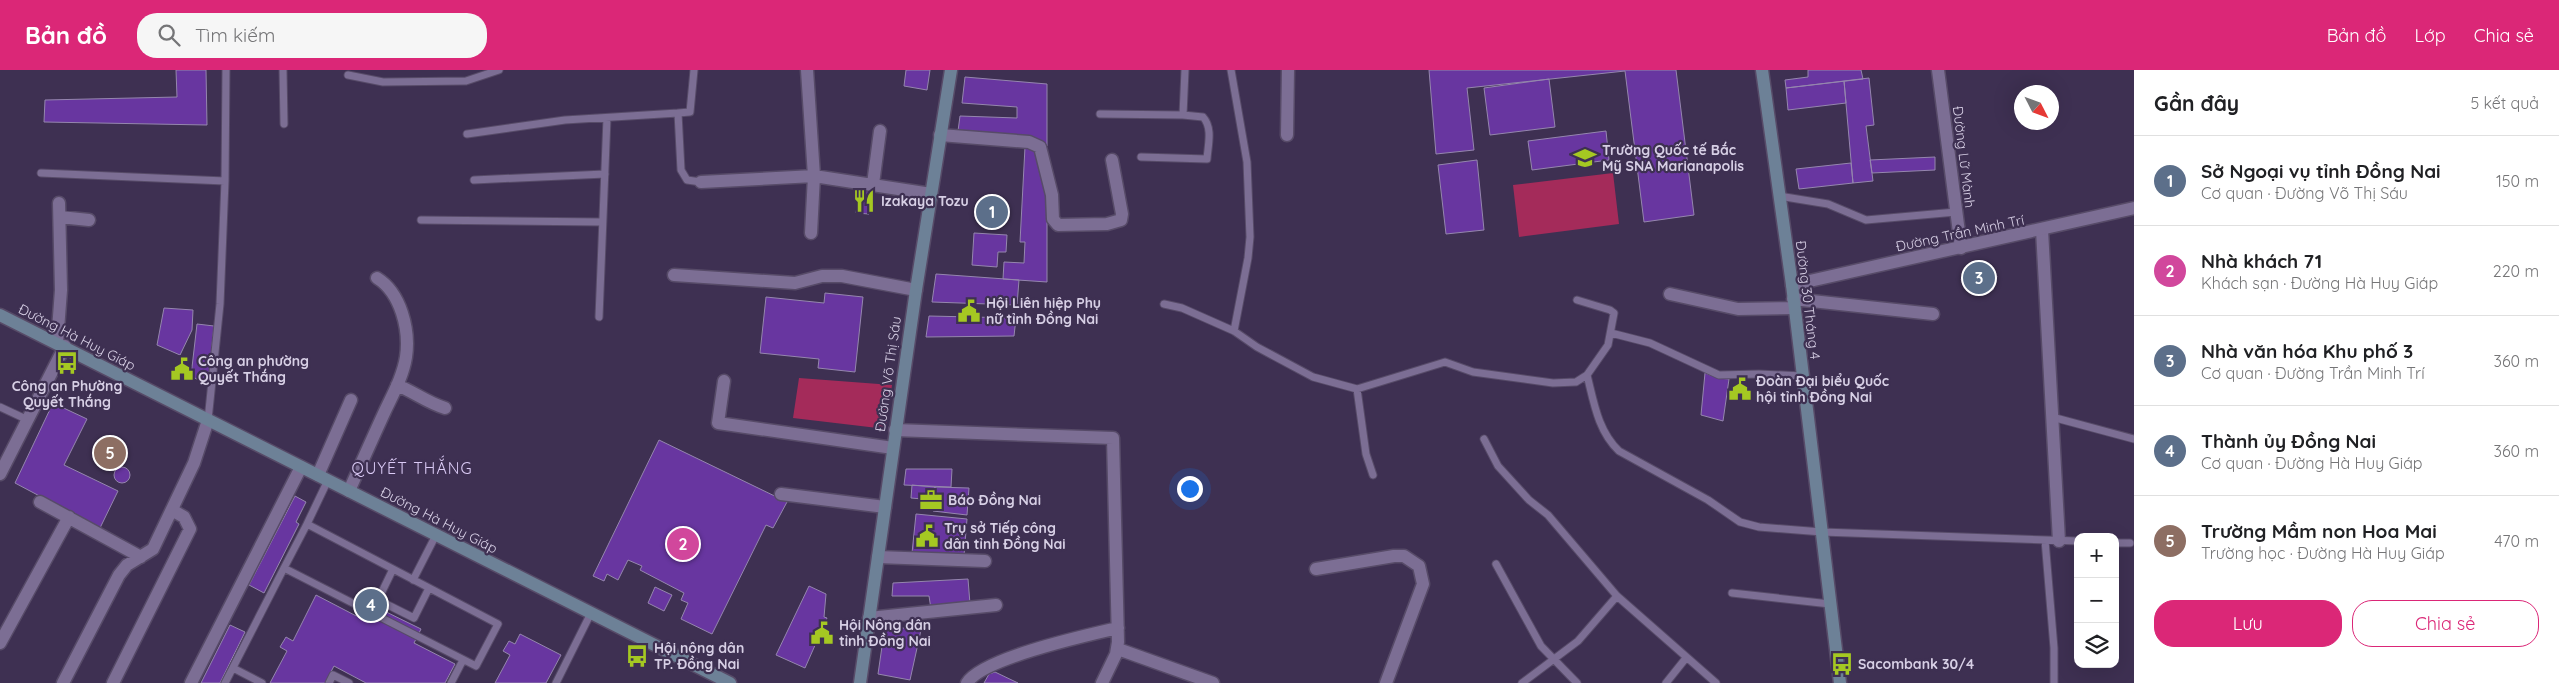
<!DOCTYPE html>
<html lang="vi">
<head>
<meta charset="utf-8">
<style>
  body { margin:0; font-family:Quicksand,sans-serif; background:#f6f6f6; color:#202124 }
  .controls { position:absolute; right:15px; bottom:15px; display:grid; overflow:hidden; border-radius:10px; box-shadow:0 5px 20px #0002 }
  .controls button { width:45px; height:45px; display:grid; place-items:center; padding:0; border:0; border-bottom:1px solid #e0e0e0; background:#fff; color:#202124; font:25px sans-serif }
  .compass { position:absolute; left:2014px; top:15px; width:45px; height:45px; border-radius:50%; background:#fff; box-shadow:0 5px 20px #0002; rotate:132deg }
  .you { position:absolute; left:1189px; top:418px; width:18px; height:18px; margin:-12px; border:4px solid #fff; border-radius:50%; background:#1a73e8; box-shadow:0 0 0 8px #1a73e833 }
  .badge { display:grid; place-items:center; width:32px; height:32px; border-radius:50%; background:#db2777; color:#fff; font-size:16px; font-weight:700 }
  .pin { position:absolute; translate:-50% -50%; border:2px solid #fff; box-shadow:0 1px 5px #0006 }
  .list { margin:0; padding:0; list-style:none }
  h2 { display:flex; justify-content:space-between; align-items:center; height:65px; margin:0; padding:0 20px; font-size:21px }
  h2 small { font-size:16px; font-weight:400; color:#757577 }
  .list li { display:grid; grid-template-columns:32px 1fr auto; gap:15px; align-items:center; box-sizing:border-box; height:90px; padding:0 20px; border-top:1px solid #e0e0e0 }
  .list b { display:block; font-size:19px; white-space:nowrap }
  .list p { margin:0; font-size:16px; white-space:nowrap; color:#757577 }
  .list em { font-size:16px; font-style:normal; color:#757577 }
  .actions { display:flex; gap:10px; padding:15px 20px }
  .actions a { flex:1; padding:11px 0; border:1px solid #db2777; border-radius:20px; text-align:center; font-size:18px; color:#db2777 }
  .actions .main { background:#db2777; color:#fff }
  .icon { flex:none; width:28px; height:28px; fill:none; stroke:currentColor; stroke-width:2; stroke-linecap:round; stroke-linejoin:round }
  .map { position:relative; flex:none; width:2134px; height:613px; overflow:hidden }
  header { display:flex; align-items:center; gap:30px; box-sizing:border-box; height:70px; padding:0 25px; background:#db2777; color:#fff }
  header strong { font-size:24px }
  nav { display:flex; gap:28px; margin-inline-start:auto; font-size:18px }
  .search { width:350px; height:45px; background:#f6f6f6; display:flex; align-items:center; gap:12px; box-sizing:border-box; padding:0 18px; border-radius:20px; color:#757577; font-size:19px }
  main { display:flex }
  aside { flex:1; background:#fff }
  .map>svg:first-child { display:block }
  .green { fill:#a42b5a }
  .building { fill:#6836a0; stroke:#9586ae }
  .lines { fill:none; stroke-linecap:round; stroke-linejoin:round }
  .service-casing { stroke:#574b68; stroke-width:9 }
  .minor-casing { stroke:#574b68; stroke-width:15 }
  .tertiary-casing { stroke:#574b68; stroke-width:15 }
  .secondary-casing { stroke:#574b68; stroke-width:15 }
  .service { stroke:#7c6e94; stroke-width:7 }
  .minor { stroke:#7c6e94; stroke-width:12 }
  .tertiary { stroke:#7c6e94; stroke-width:12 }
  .secondary { stroke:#6d8197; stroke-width:12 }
  .labels { text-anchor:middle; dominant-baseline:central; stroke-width:4.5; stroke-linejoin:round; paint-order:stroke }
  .poi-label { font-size:14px; font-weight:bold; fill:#d7cfe5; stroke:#3e3052; text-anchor:start }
  .street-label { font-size:14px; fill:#d7cfe5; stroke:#3e3052 }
  .quarter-label { font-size:16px; letter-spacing:1px; fill:#dbcbf6; stroke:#3e3052 }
</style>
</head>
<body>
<header>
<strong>Bản đồ</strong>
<div class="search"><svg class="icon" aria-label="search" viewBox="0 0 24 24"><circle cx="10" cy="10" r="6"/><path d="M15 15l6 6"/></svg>Tìm kiếm</div>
<nav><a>Bản đồ</a><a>Lớp</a><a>Chia sẻ</a></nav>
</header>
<main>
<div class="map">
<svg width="2134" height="613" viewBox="0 0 2134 613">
  <rect width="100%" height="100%" fill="#3e3052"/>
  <path class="green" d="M1613 103 1619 154 1519 167 1513 115Z
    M799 308 892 315 886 359 793 348Z"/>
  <path class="building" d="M176 0H206L207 55 44 52 45 30 177 27Z
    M906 0H930L927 20 904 16Z
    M1429 0H1676L1694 145 1644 152 1625 1 1467 18 1474 80 1436 84Z
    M1808 0H1861L1863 9 1786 18 1785 10 1808 7Z
    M965 7 1047 14V76L1037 69 958 61 960 46 1017 48V37L962 33Z
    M1869 8 1874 55 1866 56 1873 111 1853 113 1844 11Z
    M1549 9 1555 57 1490 65 1484 18Z
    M1844 11 1846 33 1788 40 1786 18Z
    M1606 61 1609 90 1532 100 1528 71Z
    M1025 77 1034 79 1047 129V212L1003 209 1004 192 1024 193 1025 172H1020Z
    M1935 87V100L1872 103 1870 90Z
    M1477 90 1484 160 1446 164 1438 95Z
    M1851 93 1853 113 1799 119 1796 99Z
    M860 117 872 119 869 144 856 143Z
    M974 163 1007 165 1006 182H998L997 197 972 195Z
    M1966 198 1997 206 1993 220 1961 210Z
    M936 204 1019 210 1017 235 932 232Z
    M825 223 863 227 855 302 818 298 819 289 760 283 766 227 824 233Z
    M164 238 193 240 192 260 180 285 157 275Z
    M929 246 1016 248 1014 266 926 267Z
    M197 254 214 256 208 315 191 306Z
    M1705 303 1718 308 1729 309 1723 351 1701 345Z
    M53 333 87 349 64 395 118 421 100 458 15 413Z
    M659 370 787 432 773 458 766 455 712 564 681 549 688 533 681 530 684 523 640 500 642 496 628 490 618 510 607 504 604 511 593 506Z
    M114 405a8 8 0 1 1 16 0a8 8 0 1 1-16 0Z
    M906 399H952L951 417 904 415Z
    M912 415 935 417 934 430 911 428Z
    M935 417 969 418 967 445 933 441Z
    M295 426 306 432 296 452 299 454 264 523 249 515Z
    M916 444 967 449 964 485 912 483Z
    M968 509 970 534 931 539 929 526H892L893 513Z
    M809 516 826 524 824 547 827 548 805 598 776 585Z
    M655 517 672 525 664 541 648 533Z
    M316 525 364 550 372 535 421 559 414 573 455 594 445 613H366L334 596 325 613H270L287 581 280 577 286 567 293 571Z
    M230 555 245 562 220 613H201Z
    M885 556 921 560 910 610 878 604Z
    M520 564 561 585 546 613H495L510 585 503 581 509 571 515 574Z
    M995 602 1018 613H984L989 604Z"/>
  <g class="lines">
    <defs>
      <path id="service" d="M283 0 284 54
        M1231 0 1247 92 1250 167 1248 188 1234 261
        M348 5 383 12 466 11 499 0
        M678 43 690 42 694 0
        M1100 44 1183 45 1203 47C1213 58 1208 75 1207 89L1141 87
        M1183 45 1185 0
        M467 64 565 50 678 43 681 100 687 110 701 112
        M41 103 225 111
        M474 110 605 104
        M1779 126 1828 134 1866 150 1956 142
        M421 150 602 152
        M1164 234 1182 238 1234 261 1257 277 1313 307 1357 319 1445 292 1473 302 1553 313 1576 312 1587 305 1608 275 1614 243 1610 240 1577 230
        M599 247 607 48
        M1611 263 1650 273 1719 305 1759 304 1803 306
        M1587 305C1594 333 1598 361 1619 381L1708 430 1740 452 1759 457 1822 462 2078 471
        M1357 319 1366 384 1373 405
        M0 337 28 350
        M2052 347 2134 369
        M208 350 220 234 225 111 226 0
        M1484 369 1498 396 1529 430 1548 445 1617 526 1716 613
        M307 454 328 410
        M2045 470 2054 578V613
        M2115 473H2130
        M1496 494 1541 576 1577 613
        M393 499 307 454 284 498 476 596 498 554 393 499 378 530 414 548 429 518
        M413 510 436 465
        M1732 523 1830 534
        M233 598 262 613
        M225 613 284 498
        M329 613 333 605 349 613
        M451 613 463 590
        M556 613 591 543
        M1522 613 1578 571 1617 526
        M1666 613 1686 588"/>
      <path id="minor" d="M807 0 814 106 811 163
        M1938 0 1961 178
        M940 65 1029 72 1040 77 1052 125 1053 149 1058 155 1107 154 1121 150 1122 144 1112 90
        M1287 65 1288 0
        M701 112 814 106 931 124
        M873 114 880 61
        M60 147 89 150
        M2042 160 2059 471
        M674 205 795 213 822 206H842L916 220
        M1670 224 1738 239 1794 238
        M1793 229 1933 244
        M57 273 61 220 59 133
        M724 311 718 353 893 378
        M397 315C414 322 428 333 445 338
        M895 360 1113 368 1118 572 1116 584 1102 613
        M0 404 65 276
        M318 405 351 330
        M349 421C361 394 373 367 385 341 393 324 403 306 406 287 410 260 401 223 377 208
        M781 424 885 437
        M40 432 141 487
        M878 487 985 491
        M1316 499 1394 486H1404L1419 496 1423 514 1386 613
        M869 548 996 535
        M0 573 69 447
        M1118 579 1213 613
        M63 613 119 505 127 495 153 479 194 393 208 350
        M113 613 190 459 184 447 172 440
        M191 613 301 397
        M967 613C982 588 1088 565 1118 558"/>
      <path id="tertiary" d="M1792 215 2134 138"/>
      <path id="secondary" d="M1762 0 1792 215 1840 613
        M0 245 730 613
        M860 613 916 220 951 0"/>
    </defs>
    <use href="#service" class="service-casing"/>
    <use href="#minor" class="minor-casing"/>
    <use href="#tertiary" class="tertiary-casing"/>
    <use href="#secondary" class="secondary-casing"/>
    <use href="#service" class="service"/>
    <use href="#minor" class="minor"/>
    <use href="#tertiary" class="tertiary"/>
    <use href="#secondary" class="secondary"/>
  </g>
  <defs>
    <symbol id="school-bare" viewBox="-9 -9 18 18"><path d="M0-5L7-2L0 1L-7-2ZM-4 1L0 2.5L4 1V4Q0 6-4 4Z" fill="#a5c822" stroke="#3e3052" stroke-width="2.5" paint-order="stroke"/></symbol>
    <symbol id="restaurant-bare" viewBox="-9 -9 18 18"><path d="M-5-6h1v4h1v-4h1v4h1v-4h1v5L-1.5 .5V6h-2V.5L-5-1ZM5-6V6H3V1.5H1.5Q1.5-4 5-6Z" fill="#a5c822" stroke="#3e3052" stroke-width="2.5" paint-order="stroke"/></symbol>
    <symbol id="civic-bare" viewBox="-9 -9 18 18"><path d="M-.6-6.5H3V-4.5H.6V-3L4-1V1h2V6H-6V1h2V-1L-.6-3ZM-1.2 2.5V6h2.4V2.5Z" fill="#a5c822" stroke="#3e3052" stroke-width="2.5" paint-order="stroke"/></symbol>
    <symbol id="bus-bare" viewBox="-9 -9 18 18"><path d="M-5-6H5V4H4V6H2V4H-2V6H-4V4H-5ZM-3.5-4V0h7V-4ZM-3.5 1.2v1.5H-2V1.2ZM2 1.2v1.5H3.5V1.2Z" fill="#a5c822" stroke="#3e3052" stroke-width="2.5" paint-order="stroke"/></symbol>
    <symbol id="office-bare" viewBox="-9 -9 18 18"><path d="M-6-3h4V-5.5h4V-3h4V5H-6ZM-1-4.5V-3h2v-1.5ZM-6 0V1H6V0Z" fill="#a5c822" stroke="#3e3052" stroke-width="2.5" paint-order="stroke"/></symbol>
  </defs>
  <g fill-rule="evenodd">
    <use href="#school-bare" x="1569" y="72" width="32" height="32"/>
    <use href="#restaurant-bare" x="848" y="115" width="32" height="32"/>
    <use href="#civic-bare" x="953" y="225" width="32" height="32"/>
    <use href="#bus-bare" x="51" y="277" width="32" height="32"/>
    <use href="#civic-bare" x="166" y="283" width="32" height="32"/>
    <use href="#civic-bare" x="1724" y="303" width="32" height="32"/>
    <use href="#office-bare" x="915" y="414" width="32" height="32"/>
    <use href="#civic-bare" x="911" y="450" width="32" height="32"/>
    <use href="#civic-bare" x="806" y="547" width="32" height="32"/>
    <use href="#bus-bare" x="621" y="570" width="32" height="32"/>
    <use href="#bus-bare" x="1826" y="578" width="32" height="32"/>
  </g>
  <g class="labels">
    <g class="poi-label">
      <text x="1602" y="80">Trường Quốc tế Bắc<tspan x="1602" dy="16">Mỹ SNA Marianapolis</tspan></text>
      <text x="881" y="131">Izakaya Tozu</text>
      <text x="986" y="233">Hội Liên hiệp Phụ<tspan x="986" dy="16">nữ tỉnh Đồng Nai</tspan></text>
      <text x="198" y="291">Công an phường<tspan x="198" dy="16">Quyết Thắng</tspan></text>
      <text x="1756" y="311">Đoàn Đại biểu Quốc<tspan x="1756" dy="16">hội tỉnh Đồng Nai</tspan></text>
      <text x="67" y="316" text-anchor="middle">Công an Phường<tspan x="67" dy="16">Quyết Thắng</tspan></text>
      <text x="948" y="430">Báo Đồng Nai</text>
      <text x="944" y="458">Trụ sở Tiếp công<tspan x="944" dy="16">dân tỉnh Đồng Nai</tspan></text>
      <text x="839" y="555">Hội Nông dân<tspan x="839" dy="16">tỉnh Đồng Nai</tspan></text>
      <text x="654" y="578">Hội nông dân<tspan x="654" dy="16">TP. Đồng Nai</tspan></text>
      <text x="1858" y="594">Sacombank 30/4</text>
    </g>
    <g class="street-label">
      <text transform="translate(1964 87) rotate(83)">Đường Lữ Mành</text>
      <text transform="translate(1960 163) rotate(-12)">Đường Trần Minh Trí</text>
      <text transform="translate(1808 230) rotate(83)">Đường 30 Tháng 4</text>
      <text transform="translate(77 267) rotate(27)">Đường Hà Huy Giáp</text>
      <text transform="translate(888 304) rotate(-82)">Đường Võ Thị Sáu</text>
      <text transform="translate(439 450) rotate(27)">Đường Hà Huy Giáp</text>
    </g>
    <g class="quarter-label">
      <text x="412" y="398">QUYẾT THẮNG</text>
    </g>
  </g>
</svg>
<div class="controls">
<button>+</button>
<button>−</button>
<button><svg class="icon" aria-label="layers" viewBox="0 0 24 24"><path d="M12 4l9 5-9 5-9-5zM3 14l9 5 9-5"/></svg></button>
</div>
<svg class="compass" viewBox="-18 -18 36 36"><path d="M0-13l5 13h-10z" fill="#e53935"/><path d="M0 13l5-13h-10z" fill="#757577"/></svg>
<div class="you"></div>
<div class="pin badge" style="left:992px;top:142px;background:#5c6f8a">1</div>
<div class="pin badge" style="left:683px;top:474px;background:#d1479c">2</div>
<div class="pin badge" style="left:1979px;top:208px;background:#5c6f8a">3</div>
<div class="pin badge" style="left:371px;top:535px;background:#5c6f8a">4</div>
<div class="pin badge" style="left:110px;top:383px;background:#8d6e63">5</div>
</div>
<aside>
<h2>Gần đây<small>5 kết quả</small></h2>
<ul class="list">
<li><span class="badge" style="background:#5c6f8a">1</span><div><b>Sở Ngoại vụ tỉnh Đồng Nai</b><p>Cơ quan · Đường Võ Thị Sáu</p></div><em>150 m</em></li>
<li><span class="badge" style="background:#d1479c">2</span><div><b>Nhà khách 71</b><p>Khách sạn · Đường Hà Huy Giáp</p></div><em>220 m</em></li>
<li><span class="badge" style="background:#5c6f8a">3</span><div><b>Nhà văn hóa Khu phố 3</b><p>Cơ quan · Đường Trần Minh Trí</p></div><em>360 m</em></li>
<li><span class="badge" style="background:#5c6f8a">4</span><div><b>Thành ủy Đồng Nai</b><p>Cơ quan · Đường Hà Huy Giáp</p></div><em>360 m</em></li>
<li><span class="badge" style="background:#8d6e63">5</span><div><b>Trường Mầm non Hoa Mai</b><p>Trường học · Đường Hà Huy Giáp</p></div><em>470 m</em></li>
</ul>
<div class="actions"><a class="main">Lưu</a><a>Chia sẻ</a></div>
</aside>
</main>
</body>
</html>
